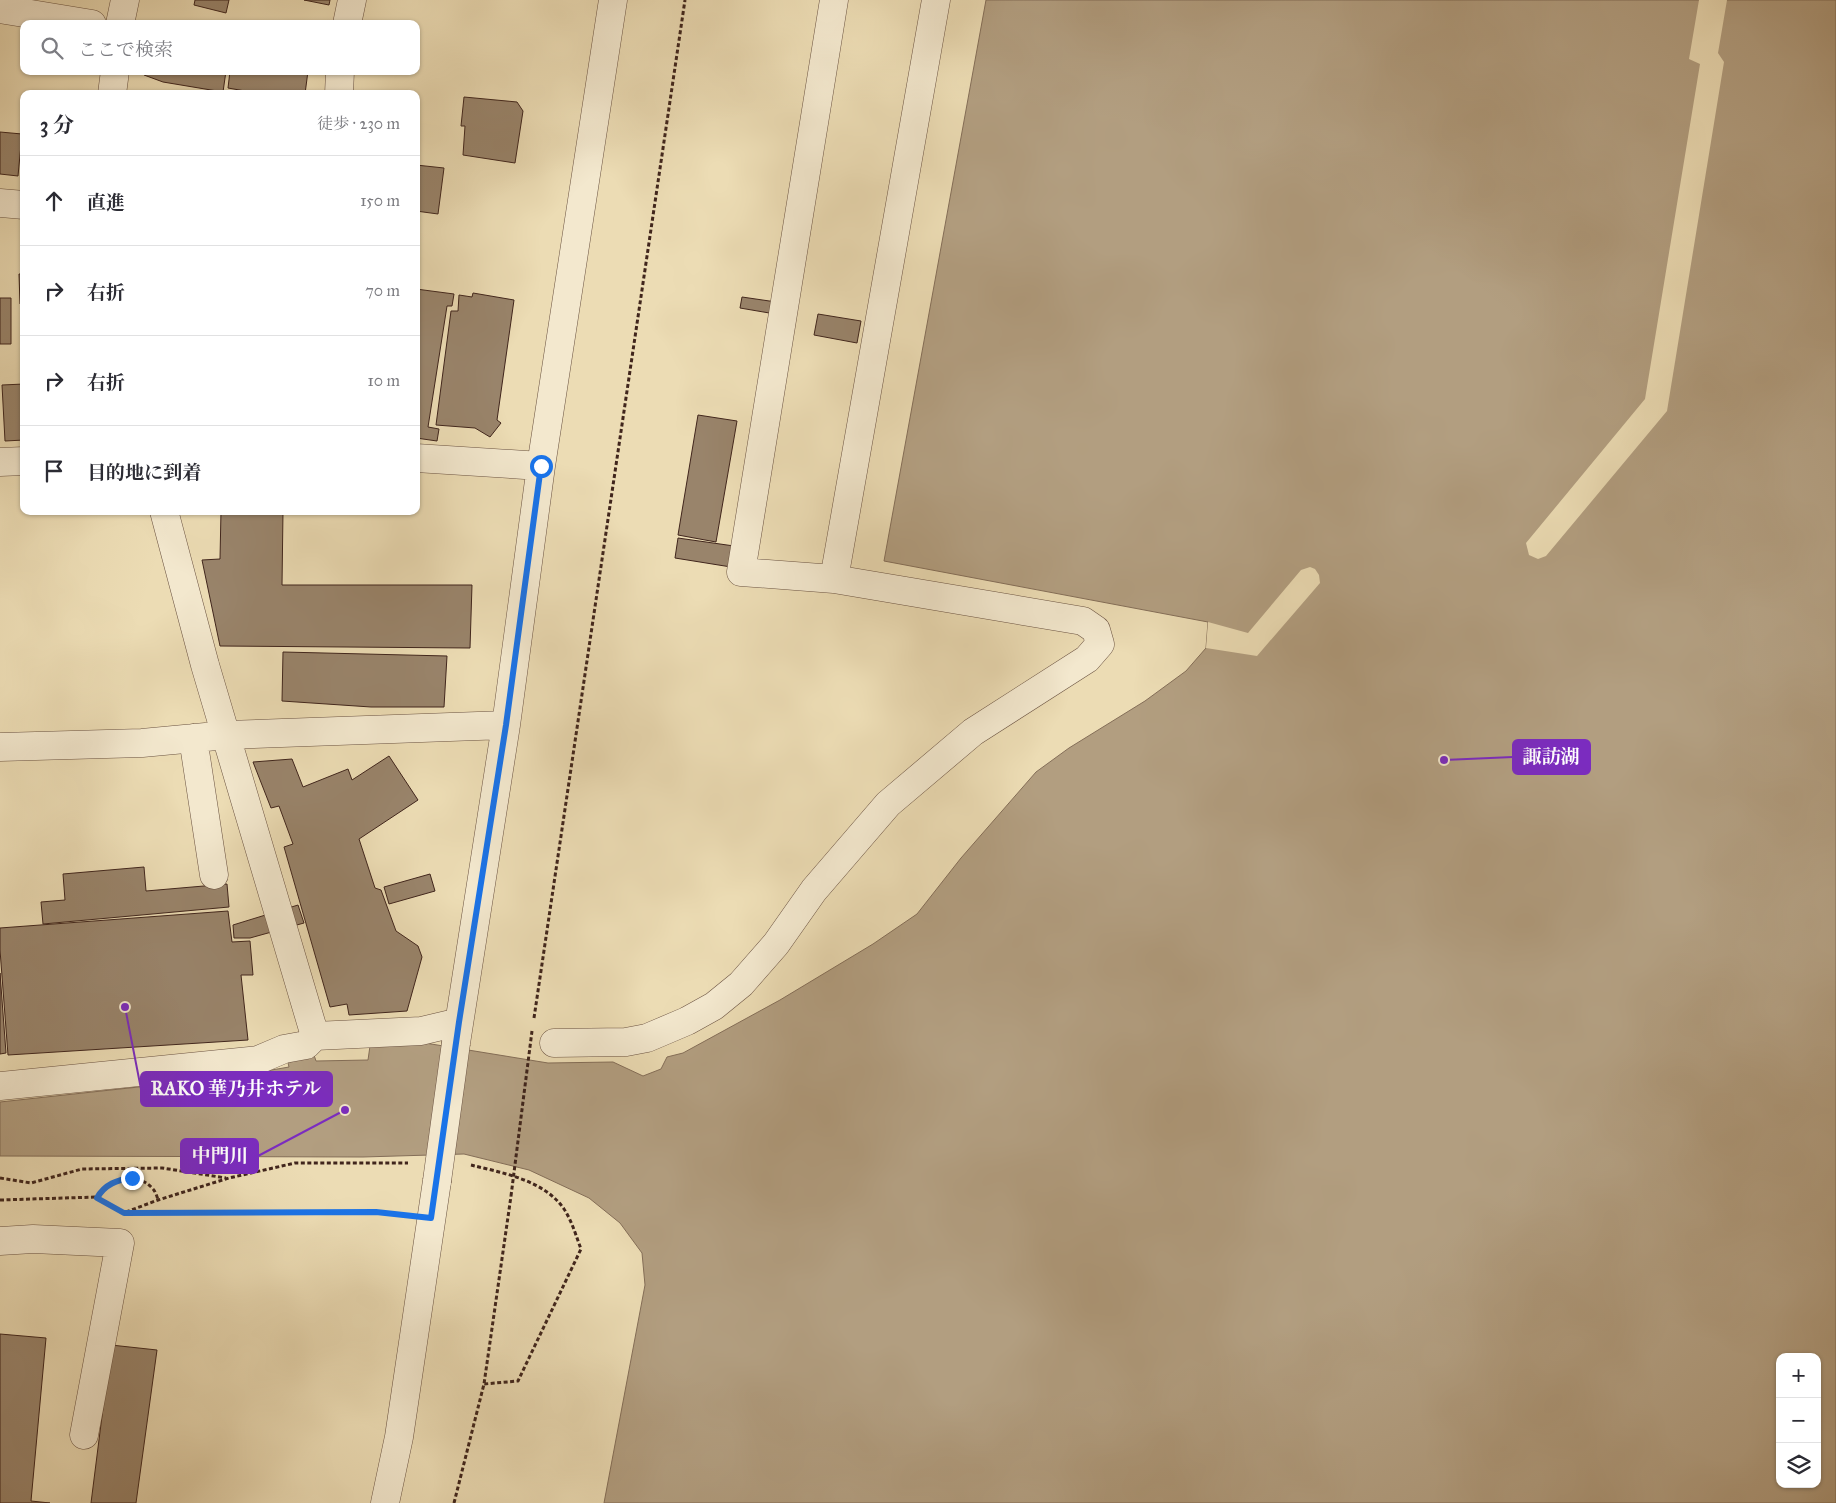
<!DOCTYPE html>
<html lang="ja">
<head>
<meta charset="utf-8">
<style>
  body { margin:0; font-family:"IM FELL Great Primer","Noto Serif JP",serif; background:#f2f2f3; color:#2b2b33 }
  .controls { position:absolute; right:15px; bottom:15px; display:grid; overflow:hidden; border-radius:10px; box-shadow:0 1px 4px #0004 }
  .controls button { width:45px; height:45px; display:grid; place-items:center; padding:0; border:0; border-bottom:1px solid #e1e1e2; background:#fff; color:#2b2b33; font:25px sans-serif }
  .stop { position:absolute; width:15px; height:15px; margin:-11px; border:4px solid #1a73e8; border-radius:50%; background:#fff }
  .stop.end { background:#1a73e8; border-color:#fff; box-shadow:0 1px 5px #0008 }
  .list { margin:0; padding:0; list-style:none }
  h2 { display:flex; justify-content:space-between; align-items:center; height:65px; margin:0; padding:0 20px; font-size:21px }
  h2 small { font-size:16px; font-weight:400; color:#7c7c81 }
  .list li { display:grid; grid-template-columns:32px 1fr auto; gap:15px; align-items:center; box-sizing:border-box; height:90px; padding:0 20px; border-top:1px solid #e1e1e2 }
  .list b { display:block; font-size:19px; white-space:nowrap }
  .list em { font-size:16px; font-style:normal; color:#7c7c81 }
  .icon { flex:none; width:28px; height:28px; fill:none; stroke:currentColor; stroke-width:2; stroke-linecap:round; stroke-linejoin:round }
  .map { position:relative; flex:none; width:1836px; height:1503px; overflow:hidden }
  .search { position:absolute; background:#fff; box-shadow:0 1px 4px #0004; left:20px; top:20px; width:400px; height:55px; display:flex; align-items:center; gap:12px; box-sizing:border-box; padding:0 18px; border-radius:10px; color:#7c7c81; font-size:19px }
  .panel { position:absolute; background:#fff; box-shadow:0 1px 4px #0004; left:20px; top:90px; width:400px; height:425px; border-radius:10px }
  .map>svg:first-child { display:block }
  .water { fill:#b29e80; stroke:#846e58; fill-rule:evenodd }
  .pier { fill:#ecdcb4 }
  .building { fill:#99846b; stroke:#40251c }
  .lines { fill:none; stroke-linecap:round; stroke-linejoin:round }
  .minor-casing { stroke:#6b5342; stroke-width:29 }
  .path { stroke:#40251c; stroke-width:3; stroke-dasharray:4 2.5; stroke-linecap:butt }
  .minor { stroke:#f3e8ce; stroke-width:28 }
  .minor-bridge-casing { stroke:#6b5342; stroke-width:29; stroke-linecap:butt }
  .path-bridge { stroke:#40251c; stroke-width:3; stroke-dasharray:4 2.5; stroke-linecap:butt }
  .minor-bridge { stroke:#f3e8ce; stroke-width:28 }
  .route { stroke:#1a73e8; stroke-width:6 }
  .leader { fill:none; stroke:#7b2cbf; stroke-width:2 }
  .callout-dot { fill:#7b2cbf; stroke:#f3e8ce; stroke-width:2 }
  .callout { fill:#7b2cbf; stroke:#7b2cbf; stroke-width:2 }
  .callout-label { font-size:19px; text-anchor:middle; font-weight:bold; fill:#fff }
</style>
</head>
<body>
<div class="map">
<svg width="1836" height="1503" viewBox="0 0 1836 1503">
  <rect width="100%" height="100%" fill="#ecdcb4"/>
  <filter id="stains"><feTurbulence type="fractalNoise" baseFrequency=".004" numOctaves="4"/><feColorMatrix values="0 0 0 0 .2 0 0 0 0 .09 0 0 0 0 .02 0 0 0 .5 -.17"/></filter>
  <radialGradient id="worn" r=".72"><stop offset=".6" stop-color="#630" stop-opacity="0"/><stop offset="1" stop-color="#630" stop-opacity=".3"/></radialGradient>
  <path class="water" d="M986 0H1836V1503H604L645 1285 642 1253 620 1223 589 1198 529 1170 464 1154 363 1157 0 1156V1102L231 1077 289 1067 286 1055 312 1049 316 1061 368 1060 370 1046 425 1043 548 1063 613 1062 643 1076 661 1069 667 1057 683 1053 780 1000 873 944 917 914 961 858 1036 772 1069 748 1145 701 1186 671 1206 648 1208 622 884 561ZM1780 1357H1817V1484H1780Z"/>
  <path class="pier" d="M1699 0H1727L1718 53 1724 62 1667 411 1546 556 1538 559 1529 555 1526 543 1645 399 1700 64 1689 59Z
    M1310 567 1315 569 1319 575 1320 583 1257 656 1206 648 1208 622 1248 633 1301 570Z"/>
  <path class="building" d="M195 0H229L226 13 194 5Z
    M304 0H330L329 5Z
    M144 71H226L223 92 163 82 144 75Z
    M230 71H308L305 94H262L228 88Z
    M464 97 517 102 523 111 515 163 463 155 465 126H461Z
    M0 132 22 134 18 176 0 174Z
    M416 165 444 168 438 214 416 211Z
    M19 274H24V304H20Z
    M416 289 454 294 452 306H447L428 427 439 429 437 441 416 438Z
    M473 293 514 300 497 420 501 423 490 437 475 428 436 425 451 311H458L459 295 472 297Z
    M742 297 783 303 781 315 740 308Z
    M0 298H11V344H0Z
    M818 314 861 321 857 343 814 335Z
    M24 384V440L5 441 2 385Z
    M698 415 737 421 716 542 678 535Z
    M221 511H283L282 585H472L470 648 220 646 202 560 220 559Z
    M678 538 734 546 731 567 675 558Z
    M283 652 447 656 444 707H371L282 701Z
    M389 756 418 800 359 839 375 888 381 890 396 931 418 946 422 957 407 1011 349 1015 347 1004 330 1007 284 847 293 844 279 806 271 808 253 762 292 759 303 787 348 769 352 780Z
    M144 867 146 891 227 884 229 907 43 924 41 902 65 900 63 874Z
    M430 874 435 891 389 904 384 887Z
    M298 905 304 923 250 938H234L233 925Z
    M228 911 232 942 250 941 253 975H241L248 1040 8 1055 0 950V928Z
    M0 973 6 1053 0 1054Z
    M0 1334 46 1338 31 1501 50 1503H0Z
    M111 1345 157 1350 136 1503H91Z"/>
  <g class="lines">
    <defs>
      <path id="minor" d="M0 9 92 24
        M120 24 125 0
        M347 24 352 0
        M112 94 115 71
        M339 94 340 71
        M0 203 24 205
        M416 458 541 466
        M0 462 24 461
        M164 511 205 665 315 1036 421 1031 459 1022
        M834 579 936 0
        M193 738 214 875
        M0 747 142 743 227 735 506 725
        M456 1043 506 725 541 466 613 0
        M554 1043 626 1042 647 1038 687 1021 714 1006 741 984 776 944 814 890 888 804 973 732 1087 659 1100 644 1096 630 1083 621 834 579 741 572 834 0
        M0 1086 258 1060 284 1049 306 1045 315 1036
        M0 1241 33 1239 120 1243 84 1435
        M385 1503 399 1437 437 1181"/>
    </defs>
    <use href="#minor" class="minor-casing"/>
    <path class="path" d="M534 1018 685 0
      M471 1165C503 1173 544 1180 564 1209 572 1221 576 1236 581 1249L518 1381 484 1384
      M0 1178 31 1183 82 1169 162 1168 226 1178
      M97 1197C108 1180 137 1170 153 1189 155 1191 157 1196 158 1200
      M0 1200 97 1197 121 1211
      M126 1212 158 1200 229 1178 295 1163H408
      M130 1213 376 1212 402 1215
      M454 1503 484 1384 511 1196"/>
    <use href="#minor" class="minor"/>
    <defs>
      <path id="minor-bridge" d="M437 1181 456 1043"/>
    </defs>
    <use href="#minor-bridge" class="minor-bridge-casing"/>
    <path class="path-bridge" d="M511 1196 532 1031"/>
    <use href="#minor-bridge" class="minor-bridge"/>
  </g>
  <g class="lines">
    <path class="route" d="M132 1178C117 1180 105 1184 97 1198L124 1213 376 1212 431 1218 459 1022 506 725 541 466"/>
  </g>
  <path class="leader" d="M1444 760L1513 757M125 1007L141 1089M345 1110L258 1156"/>
  <g class="callout-dot">
    <circle cx="1444" cy="760" r="5"/>
    <circle cx="125" cy="1007" r="5"/>
    <circle cx="345" cy="1110" r="5"/>
  </g>
  <g class="callout">
    <rect x="1513" y="740" width="77" height="34" rx="5"/>
    <rect x="141" y="1072" width="191" height="34" rx="5"/>
    <rect x="181" y="1139" width="77" height="34" rx="5"/>
  </g>
  <g class="callout-label">
    <text x="1551" y="763">諏訪湖</text>
    <text x="236" y="1095">RAKO 華乃井ホテル</text>
    <text x="220" y="1162">中門川</text>
  </g>
  <rect width="100%" height="100%" filter="url(#stains)"/>
  <rect width="100%" height="100%" fill="url(#worn)"/>
</svg>
<div class="controls">
<button>+</button>
<button>−</button>
<button><svg class="icon" aria-label="layers" viewBox="0 0 24 24"><path d="M12 4l9 5-9 5-9-5zM3 14l9 5 9-5"/></svg></button>
</div>
<div class="stop" style="left:541px;top:466px"></div>
<div class="stop end" style="left:132px;top:1178px"></div>
<div class="search"><svg class="icon" aria-label="search" viewBox="0 0 24 24"><circle cx="10" cy="10" r="6"/><path d="M15 15l6 6"/></svg>ここで検索</div>
<section class="panel">
<h2>3 分<small>徒歩 · 230 m</small></h2>
<ul class="list">
<li><svg class="icon" aria-label="ahead" viewBox="0 0 24 24"><path d="M12 20V5M6 11l6-6 6 6"/></svg><div><b>直進</b></div><em>150 m</em></li>
<li><svg class="icon" aria-label="right" viewBox="0 0 24 24"><path d="M7 20v-9h11M14 6l5 5-5 5"/></svg><div><b>右折</b></div><em>70 m</em></li>
<li><svg class="icon" aria-label="right" viewBox="0 0 24 24"><path d="M7 20v-9h11M14 6l5 5-5 5"/></svg><div><b>右折</b></div><em>10 m</em></li>
<li><svg class="icon" aria-label="arrive" viewBox="0 0 24 24"><path d="M6 21V4h12l-3 4 3 4H6"/></svg><div><b>目的地に到着</b></div></li>
</ul>
</section>
</div>
</body>
</html>
